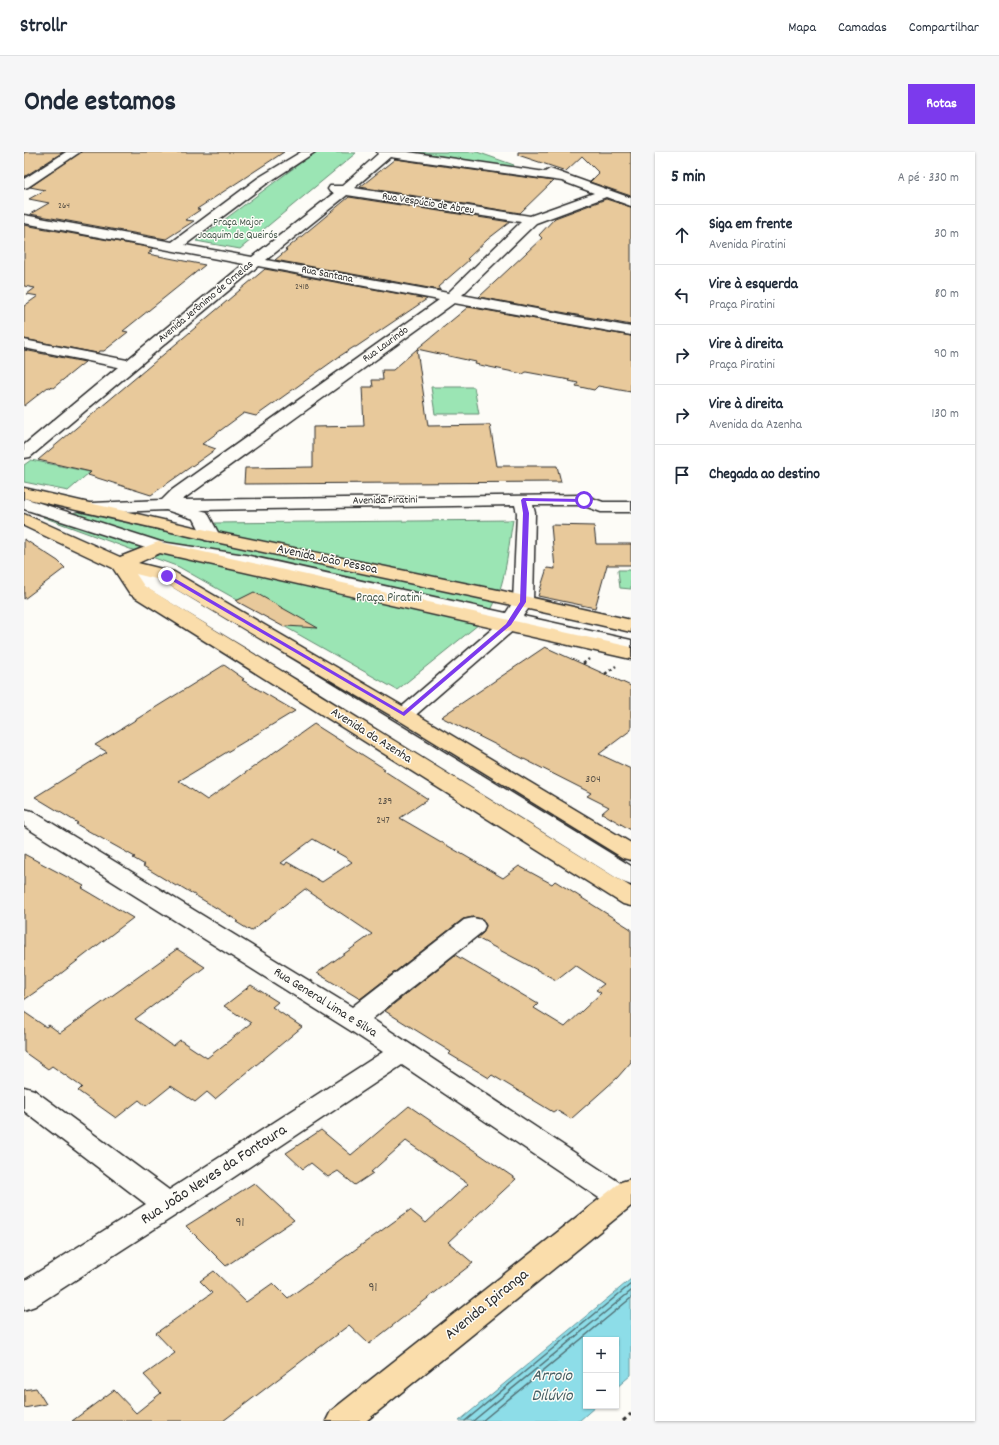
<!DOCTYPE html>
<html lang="pt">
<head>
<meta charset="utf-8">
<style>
  body { margin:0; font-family:Dekko,sans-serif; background:#f6f6f7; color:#1f2937 }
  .controls { position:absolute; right:12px; bottom:12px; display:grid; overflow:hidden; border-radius:0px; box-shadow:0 1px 3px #0004 }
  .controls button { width:36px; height:36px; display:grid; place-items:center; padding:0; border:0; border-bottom:1px solid #e0e1e3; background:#fff; color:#1f2937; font:20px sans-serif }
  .stop { position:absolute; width:12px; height:12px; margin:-9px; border:3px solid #7c3aed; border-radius:50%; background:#fff }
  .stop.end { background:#7c3aed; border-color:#fff; box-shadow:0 1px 4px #0008 }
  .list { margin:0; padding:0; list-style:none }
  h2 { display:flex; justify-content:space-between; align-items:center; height:52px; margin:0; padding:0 16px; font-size:17px }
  h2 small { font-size:13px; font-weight:400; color:#747a83 }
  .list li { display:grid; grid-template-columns:26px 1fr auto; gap:12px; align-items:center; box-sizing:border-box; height:60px; padding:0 16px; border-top:1px solid #e0e1e3 }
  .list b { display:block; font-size:15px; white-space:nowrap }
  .list p { margin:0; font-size:13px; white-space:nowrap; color:#747a83 }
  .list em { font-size:13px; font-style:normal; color:#747a83 }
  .icon { flex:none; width:22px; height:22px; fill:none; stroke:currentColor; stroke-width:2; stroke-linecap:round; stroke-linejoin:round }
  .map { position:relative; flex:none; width:607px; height:1269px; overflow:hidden; border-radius:0px }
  header { display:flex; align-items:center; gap:24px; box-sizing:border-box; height:56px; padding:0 20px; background:#fff; border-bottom:1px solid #e0e1e3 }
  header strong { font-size:19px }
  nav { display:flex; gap:22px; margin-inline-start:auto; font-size:14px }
  .intro { display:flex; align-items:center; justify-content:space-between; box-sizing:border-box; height:96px; padding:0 24px }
  h1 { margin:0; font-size:28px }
  .button { padding:10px 18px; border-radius:0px; background:#7c3aed; color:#fff; font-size:14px; font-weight:700 }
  main { display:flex; gap:24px; padding:0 24px }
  aside { flex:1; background:#fff; border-radius:0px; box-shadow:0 1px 3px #0004 }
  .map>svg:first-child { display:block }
  .green { fill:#9be5b4; stroke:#638870 }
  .water { fill:#8ddde8; stroke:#66969c }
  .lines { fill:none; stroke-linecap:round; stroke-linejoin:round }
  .shore { stroke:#527277; stroke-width:1.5 }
  .building { fill:#e8c99b; stroke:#2b2b2b; fill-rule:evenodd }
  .minor-casing { stroke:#2b2b2b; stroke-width:3 }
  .major-casing { stroke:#2b2b2b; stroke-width:3 }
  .path-far1 { stroke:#2b2b2b; stroke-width:2.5; stroke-dasharray:3 3; stroke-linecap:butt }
  .path { stroke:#2b2b2b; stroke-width:3; stroke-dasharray:4 4; stroke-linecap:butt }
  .minor { fill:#fdfcf7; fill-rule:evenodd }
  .major { fill:#faddab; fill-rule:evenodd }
  .route { fill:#7c3aed }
  .labels { text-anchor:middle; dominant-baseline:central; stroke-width:3; stroke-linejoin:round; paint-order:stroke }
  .far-number-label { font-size:9px; fill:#5a5247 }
  .far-street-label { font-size:11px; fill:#2b2b2b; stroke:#fdfcf7 }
  .far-park-label { font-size:11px; fill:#475a4d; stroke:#fdfcf7 }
  .number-label { font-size:11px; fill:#5a5247 }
  .street-label { font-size:13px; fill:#2b2b2b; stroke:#fdfcf7 }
  .park-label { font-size:13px; fill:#475a4d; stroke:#fdfcf7 }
  .near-number-label { font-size:13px; fill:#5a5247 }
  .near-street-label { font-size:16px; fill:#2b2b2b; stroke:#fdfcf7 }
  .near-water-label { font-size:17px; font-style:italic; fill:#486064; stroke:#fdfcf7 }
</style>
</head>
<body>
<header>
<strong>Strollr</strong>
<nav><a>Mapa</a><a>Camadas</a><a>Compartilhar</a></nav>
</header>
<div class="intro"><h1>Onde estamos</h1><a class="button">Rotas</a></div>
<main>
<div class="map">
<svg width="607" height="1269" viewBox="0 0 607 1269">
  <rect width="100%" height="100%" fill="#fdfcf7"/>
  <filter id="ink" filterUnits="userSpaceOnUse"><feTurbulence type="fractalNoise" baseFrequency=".025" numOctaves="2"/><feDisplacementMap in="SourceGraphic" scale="8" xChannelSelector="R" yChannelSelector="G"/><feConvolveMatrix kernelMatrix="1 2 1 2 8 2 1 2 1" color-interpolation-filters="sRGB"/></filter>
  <g filter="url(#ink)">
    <path class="green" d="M291 0 332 1 216 97 172 89Z
      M390 0H453L490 13 489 15Z
      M407 235H450L455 262H411Z
      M7 308 66 320 44 339 0 330V313Z
      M54 360 185 389 191 371 489 368C483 401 482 441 460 468L373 538 155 415 19 365Z
      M594 418H607V437L596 436Z"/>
    <path class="water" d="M607 1127V1223L592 1236V1188H562V1254H572L555 1269H435Z"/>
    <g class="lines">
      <path class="shore" d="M441 1269 607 1132
        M449 1269 607 1139
        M458 1269 607 1146"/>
    </g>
    <path class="building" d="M0 0H39L0 25Z
      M57 0H260L173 57 176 58 161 68 170 69 142 87 6 62 25 51 5 47 21 38 6 35Z
      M494 0H607V44L566 30 575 21 558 4 542 19 494 3Z
      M371 7 405 12 529 29 496 61 336 35Z
      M325 45 486 70 464 87 443 107 445 108 414 135 416 138 251 108 263 98H261Z
      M582 47 607 55V173L455 145 518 86 515 83 531 66Z
      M0 73 129 96 125 99H128L124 102 181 113 99 179 104 180 80 199H76L73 201 0 187V154L14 144 3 142 11 136 0 134Z
      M241 117 403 147 332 195H330L316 204 232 264 220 261 178 292 192 297 127 343 64 323 67 320 14 308Z
      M444 155 607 184V240L574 234 570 238 552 234 554 231 545 229 546 228 502 220 499 222 451 212 452 210 393 197Z
      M393 197 404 274 466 273 473 314H533L537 330 220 332 221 316 289 315V275L340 274 338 235H349L348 228H359L358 218H369Z
      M0 198 61 210 29 236 24 235 0 254Z
      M527 373 570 374 572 392H607V413H583L571 456 514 444 523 416 531 417Z
      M0 387 34 409 41 416 0 447Z
      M230 440 294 476 262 474 260 475 212 449Z
      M521 495 607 534V578L575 602 607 617V678L578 661 585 655 563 644 567 641 417 565Z
      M200 513 220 527 218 528 271 559 155 629 183 648 290 572 361 617 359 618 404 647 376 666 479 726 495 714 528 732 531 729 607 777V910L593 926 547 967 532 958 529 960 468 923 465 926 425 902 427 900 361 859 431 803 514 852 510 856 541 875 577 841 572 838 580 832 551 813 532 828 453 786 459 781 462 773 458 767 449 765 439 767 336 847 293 821 348 782 281 737 227 779 212 770 214 769 154 733 152 734 119 714 121 713 109 706 111 705 52 672 54 671 11 645 83 600 71 593ZM289 687 321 705 328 710 298 730 263 710 261 713 257 711Z
      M0 702 60 734 58 736 109 766 35 823 0 848Z
      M153 797 181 815 111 867 149 894 156 888 183 906 201 892 227 871 200 854 227 833 254 850 248 855 278 875 191 947 183 940 171 950 147 934 122 954 115 948 92 966 54 939 58 935 28 914 24 917 0 900V860L22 875 25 873 36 881Z
      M385 954 492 1027 424 1090 449 1111 345 1192 325 1173 199 1269H48L90 1238 112 1261 137 1241 120 1223 151 1201 132 1181 188 1141 176 1129 190 1119 222 1150 249 1131 264 1146 386 1058 402 1071 444 1032 382 989 347 1020 349 1021 331 1033 314 1019 304 1025 287 1011 279 1017 262 1001 297 978 327 1003Z
      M230 1031 270 1068 202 1114 162 1074Z
      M12 1236 22 1252 0 1256V1238Z"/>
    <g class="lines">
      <defs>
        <path id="minor" d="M42 0H56L4 35 0 36V27Z
          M277 0H291L242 32 161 93 228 105 310 41 306 40 304 37 306 34H318L354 2 353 0H384L521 20 526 17 607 46V54L582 45 512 71 438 143 607 175V183L430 151 158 348 560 343 579 350H607V360H577L558 353H509L511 361 509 450 499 464 607 488V500L493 475 387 567 380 569 373 567 370 563 373 559 475 471 221 415 134 400 0 357V346L137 390 221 403 482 461 489 450 493 361 491 353 176 358 183 360 196 384 193 388 187 389 181 388 170 367 142 358 68 361 62 360 59 356 62 352 68 351 138 348 148 338 415 148 234 114 6 305 0 306V293L94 215 0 196V188L103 208 220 112 0 71V63L148 90 234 26ZM366 5 538 29 570 41 506 64 330 36ZM323 43 497 70 424 141 242 108Z
          M96 406 103 408 299 526 607 714V733L599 730 285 534 89 416 87 412 89 408Z
          M0 657 8 659 328 855 440 768 449 766 458 768 461 774 458 780 348 867 607 1038V1054L597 1057 587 1054 378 913 186 1041 11 1154 0 1158V1129L122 1052 0 959V935L10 938 145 1038 359 900 327 879 0 674Z"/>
        <path id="major" d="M0 336 187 379 474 438 607 468V480L474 450 187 389 0 346Z
          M0 362 96 405 134 390 607 495V507L136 401 114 411 150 420 387 559 607 691V708L599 706 373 567 136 428 112 422 120 434 607 735V754L599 752 106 442 89 416 0 374Z
          M607 1027V1054L342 1269H302L307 1259 597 1030Z"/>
      </defs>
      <use href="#minor" class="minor-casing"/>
      <use href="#major" class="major-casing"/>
      <path class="path-far1" d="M559 512 565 507
        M581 522 592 514"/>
      <path class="path" d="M599 1269 607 1262"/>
      <use href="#minor" class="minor"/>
      <use href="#major" class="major"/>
    </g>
  </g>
  <path class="route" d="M499 346 560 347 562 348 560 350 502 349 505 361 502 450 487 473 380 564 140 424 145 423 379 560 482 472 496 450 499 361 497 348Z"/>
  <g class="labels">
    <g class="far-number-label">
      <text x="40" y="54">264</text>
      <text x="278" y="135">241B</text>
    </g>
    <g class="far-street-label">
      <text transform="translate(404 52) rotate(9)">Rua Vespúcio de Abreu</text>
      <text transform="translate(303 123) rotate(11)">Rua Santana</text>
      <text transform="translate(182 150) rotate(-40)">Avenida Jerônimo de Ornelas</text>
      <text transform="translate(362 193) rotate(-36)">Rua Laurindo</text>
      <text transform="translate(361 349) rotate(-1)">Avenida Piratini</text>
    </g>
    <g class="far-park-label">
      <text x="214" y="71">Praça Major<tspan x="214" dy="13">Joaquim de Queirós</tspan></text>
    </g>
    <g class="number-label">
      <text x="569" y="628">304</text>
      <text x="361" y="650">239</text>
      <text x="359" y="669">247</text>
    </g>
    <g class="street-label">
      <text transform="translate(303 408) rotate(12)">Avenida João Pessoa</text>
      <text transform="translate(347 584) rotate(32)">Avenida da Azenha</text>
      <text transform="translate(301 851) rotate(32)">Rua General Lima e Silva</text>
    </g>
    <g class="park-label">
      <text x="365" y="446">Praça Piratini</text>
    </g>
    <g class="near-number-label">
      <text x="216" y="1071">91</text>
      <text x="349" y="1136">91</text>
    </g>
    <g class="near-street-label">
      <text transform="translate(190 1023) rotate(-33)">Rua João Neves da Fontoura</text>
      <text transform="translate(463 1153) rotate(-39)">Avenida Ipiranga</text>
    </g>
    <g class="near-water-label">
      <text x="528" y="1225">Arroio<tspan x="528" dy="20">Dilúvio</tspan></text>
    </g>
  </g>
</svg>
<div class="controls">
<button>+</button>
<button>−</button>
</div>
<div class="stop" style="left:560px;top:348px"></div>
<div class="stop end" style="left:143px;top:424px"></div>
</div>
<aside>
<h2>5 min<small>A pé · 330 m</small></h2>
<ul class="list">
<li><svg class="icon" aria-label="ahead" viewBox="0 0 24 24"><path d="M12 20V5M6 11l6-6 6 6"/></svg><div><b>Siga em frente</b><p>Avenida Piratini</p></div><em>30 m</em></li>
<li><svg class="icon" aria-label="left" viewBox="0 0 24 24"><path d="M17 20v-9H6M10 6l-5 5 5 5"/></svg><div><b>Vire à esquerda</b><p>Praça Piratini</p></div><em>80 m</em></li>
<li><svg class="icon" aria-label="right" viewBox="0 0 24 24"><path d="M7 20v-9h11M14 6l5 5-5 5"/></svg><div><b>Vire à direita</b><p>Praça Piratini</p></div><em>90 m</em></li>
<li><svg class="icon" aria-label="right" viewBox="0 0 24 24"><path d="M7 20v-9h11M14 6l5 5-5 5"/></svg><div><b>Vire à direita</b><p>Avenida da Azenha</p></div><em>130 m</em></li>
<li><svg class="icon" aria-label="arrive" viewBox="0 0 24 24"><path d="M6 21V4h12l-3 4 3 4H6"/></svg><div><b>Chegada ao destino</b></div></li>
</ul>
</aside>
</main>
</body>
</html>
